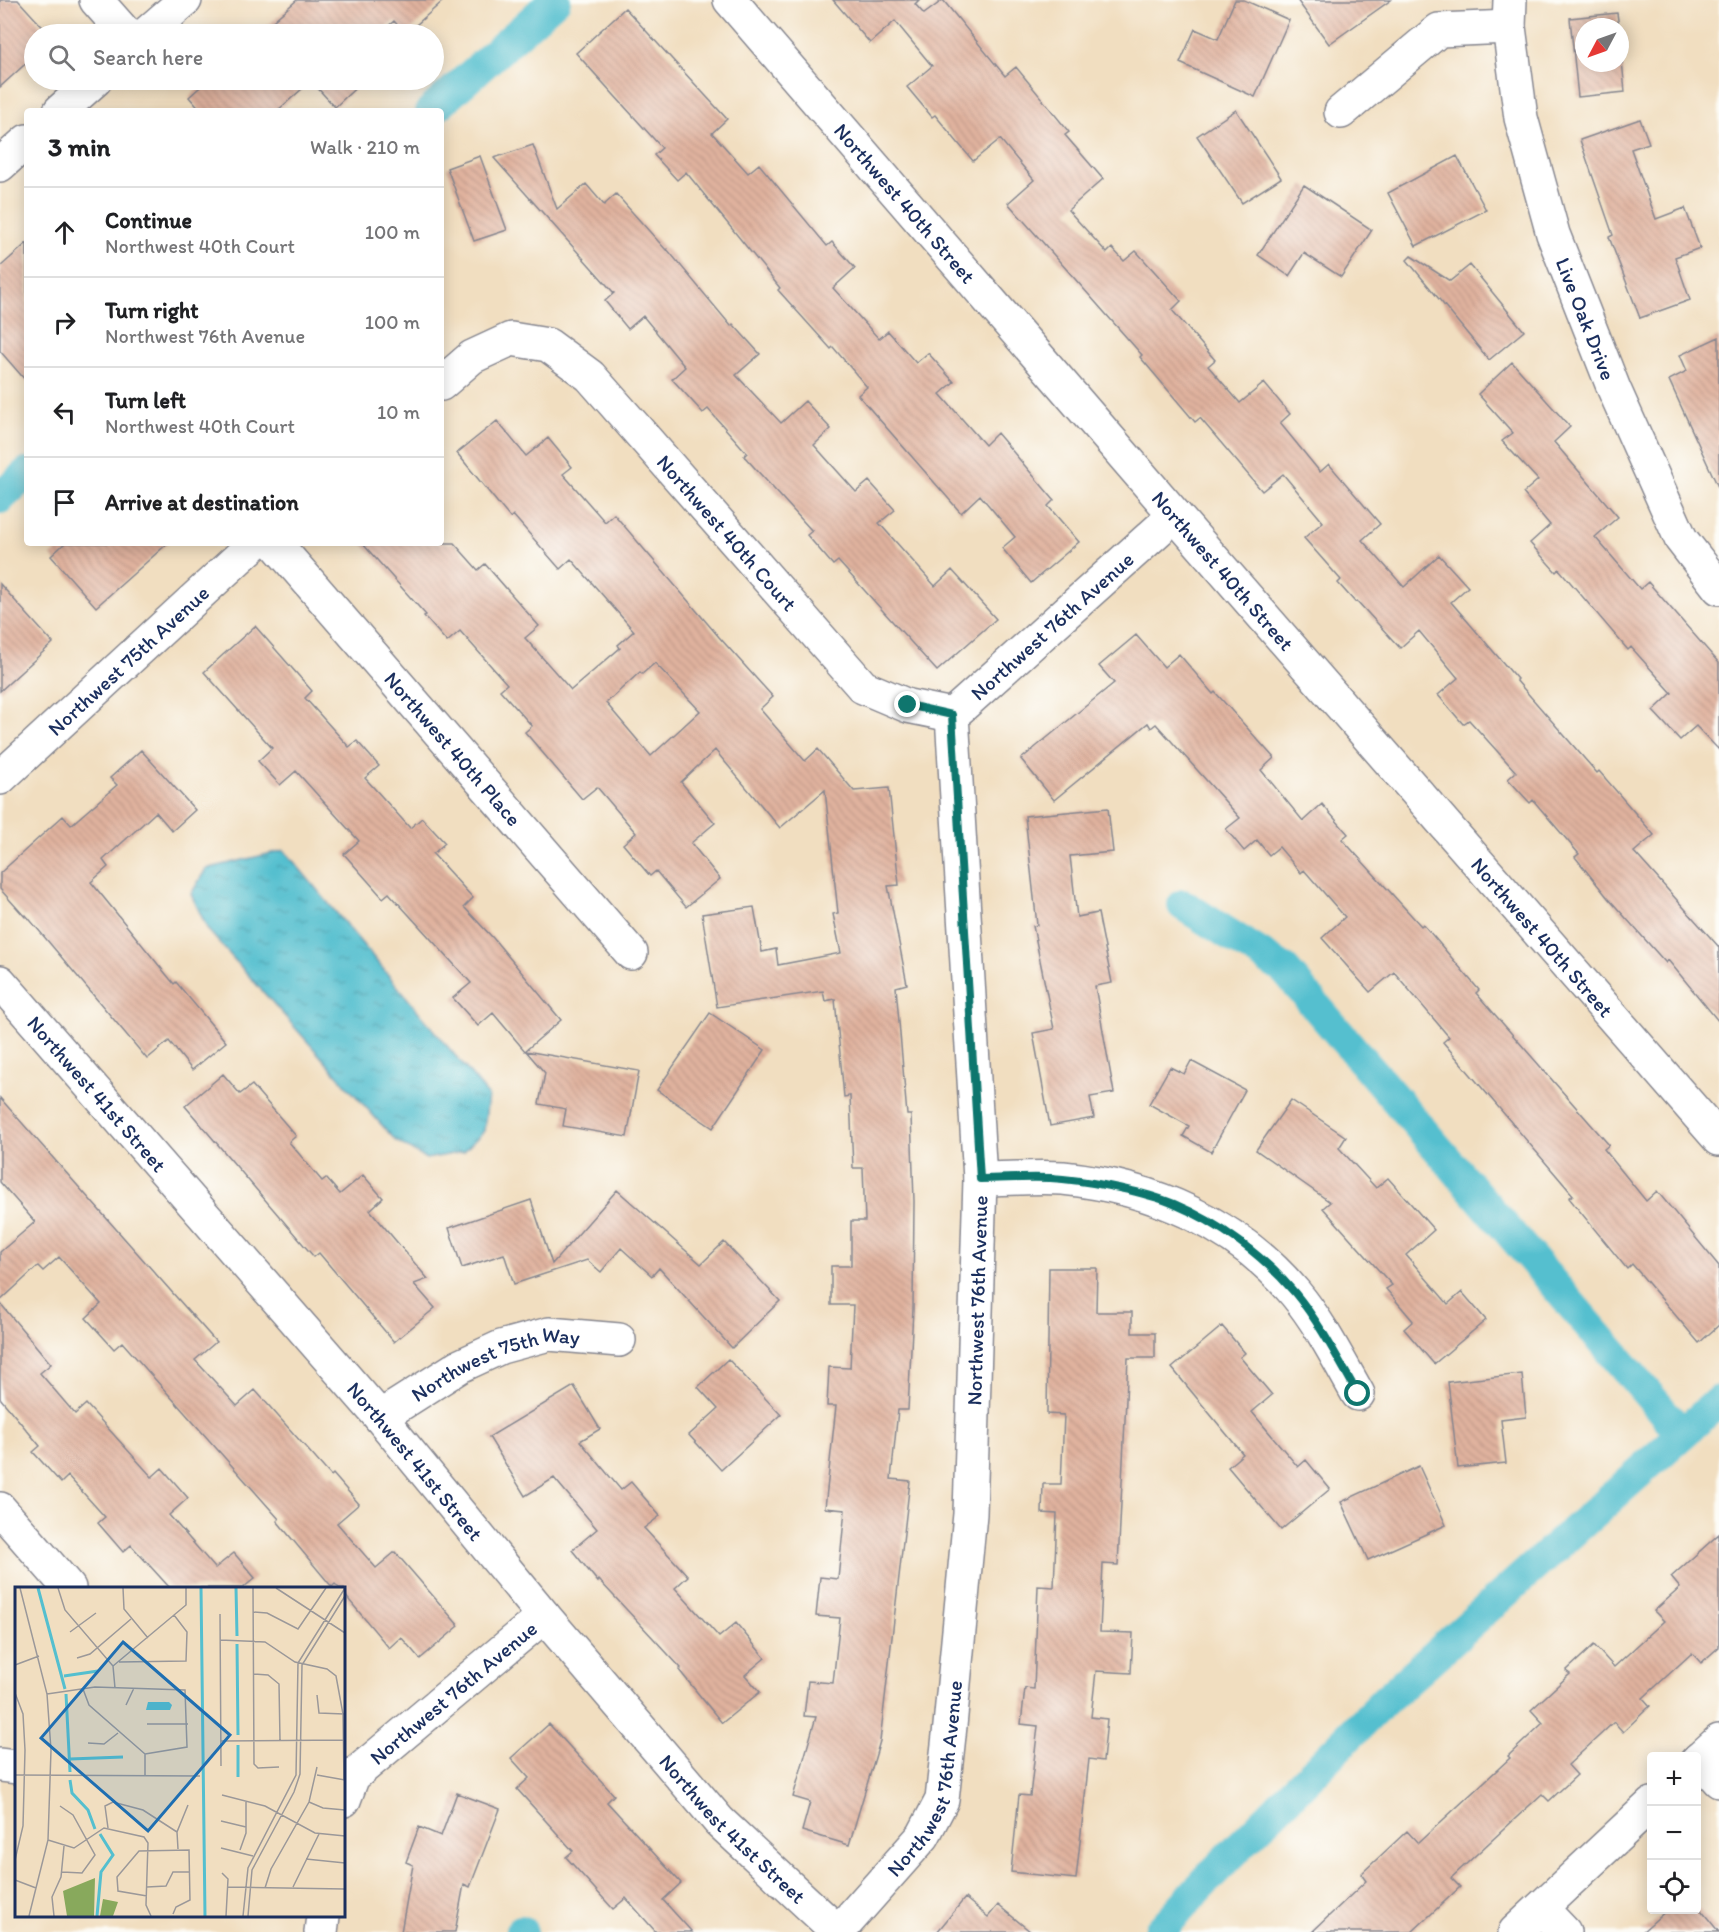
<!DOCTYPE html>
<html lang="en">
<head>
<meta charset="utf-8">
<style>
  body { margin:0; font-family:Itim,sans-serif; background:#f6f6f6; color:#202124 }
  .controls { position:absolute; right:18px; bottom:18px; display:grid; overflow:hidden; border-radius:6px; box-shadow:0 3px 15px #0003 }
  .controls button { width:54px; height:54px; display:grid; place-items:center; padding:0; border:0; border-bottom:2px solid #e0e0e0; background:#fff; color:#202124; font:30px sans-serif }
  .compass { position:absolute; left:1575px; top:18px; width:54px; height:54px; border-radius:50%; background:#fff; box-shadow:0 3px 15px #0003; rotate:229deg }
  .stop { position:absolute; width:18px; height:18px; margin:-14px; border:4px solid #0f766e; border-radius:50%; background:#fff }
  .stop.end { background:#0f766e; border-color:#fff; box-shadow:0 2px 6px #0008 }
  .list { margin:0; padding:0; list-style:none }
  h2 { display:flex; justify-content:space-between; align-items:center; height:78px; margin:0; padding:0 24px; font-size:26px }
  h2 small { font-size:20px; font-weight:400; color:#757577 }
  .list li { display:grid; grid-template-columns:39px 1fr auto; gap:18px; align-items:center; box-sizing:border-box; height:90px; padding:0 24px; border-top:2px solid #e0e0e0 }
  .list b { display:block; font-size:22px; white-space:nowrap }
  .list p { margin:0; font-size:20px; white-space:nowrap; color:#757577 }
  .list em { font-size:20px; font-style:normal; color:#757577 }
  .icon { flex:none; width:33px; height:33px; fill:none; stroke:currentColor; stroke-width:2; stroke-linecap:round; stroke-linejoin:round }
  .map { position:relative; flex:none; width:1719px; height:1932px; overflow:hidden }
  .search { position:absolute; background:#fff; box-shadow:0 3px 15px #0003; left:24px; top:24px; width:420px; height:66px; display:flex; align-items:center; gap:15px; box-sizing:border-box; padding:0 21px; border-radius:33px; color:#757577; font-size:22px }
  .panel { position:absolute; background:#fff; box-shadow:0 3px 15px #0003; left:24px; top:108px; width:420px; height:438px; border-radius:6px }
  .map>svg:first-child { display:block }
  .water { fill:url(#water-ripples); stroke:#387796; stroke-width:1.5 }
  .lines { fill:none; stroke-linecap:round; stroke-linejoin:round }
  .canal { stroke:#54bfcf; stroke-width:32 }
  .building { fill:url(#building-back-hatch); fill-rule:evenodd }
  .minor-casing { stroke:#86868f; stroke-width:36 }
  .minor { stroke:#fff; stroke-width:33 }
  .route { stroke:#0f766e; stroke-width:8 }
  .labels { text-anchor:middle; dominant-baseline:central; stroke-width:4.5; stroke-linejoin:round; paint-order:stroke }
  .street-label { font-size:21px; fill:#1b2f5e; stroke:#fdfcf7 }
  .inset-river { fill:none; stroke:#54bfcf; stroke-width:3 }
  .inset-road { fill:none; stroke:#9b9899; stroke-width:1.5 }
  .view { fill:#1f6fb2; fill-opacity:0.15; stroke:#1f6fb2; stroke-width:3 }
  .inset-edge { fill:none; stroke:#1b2f5e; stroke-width:3 }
</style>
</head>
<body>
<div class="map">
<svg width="1719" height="1932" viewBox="0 0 1719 1932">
  <defs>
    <pattern id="water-ripples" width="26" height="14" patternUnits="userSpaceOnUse" patternTransform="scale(1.5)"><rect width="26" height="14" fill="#54bfcf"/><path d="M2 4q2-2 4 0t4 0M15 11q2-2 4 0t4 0" fill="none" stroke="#459cab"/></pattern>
    <pattern id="building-back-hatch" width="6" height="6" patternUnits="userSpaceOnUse" patternTransform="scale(1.5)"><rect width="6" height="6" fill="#e0b29e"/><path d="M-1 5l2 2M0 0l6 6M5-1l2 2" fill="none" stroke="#c0998a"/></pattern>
  </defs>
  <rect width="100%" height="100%" fill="#fdfcf7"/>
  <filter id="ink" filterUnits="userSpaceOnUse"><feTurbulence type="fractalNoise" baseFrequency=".0167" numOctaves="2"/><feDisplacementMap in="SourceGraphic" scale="12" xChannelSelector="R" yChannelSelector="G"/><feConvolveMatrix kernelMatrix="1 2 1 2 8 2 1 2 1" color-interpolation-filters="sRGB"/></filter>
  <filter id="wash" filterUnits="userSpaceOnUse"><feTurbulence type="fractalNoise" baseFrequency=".008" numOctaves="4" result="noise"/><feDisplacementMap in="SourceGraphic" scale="24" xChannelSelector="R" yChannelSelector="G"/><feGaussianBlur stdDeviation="1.35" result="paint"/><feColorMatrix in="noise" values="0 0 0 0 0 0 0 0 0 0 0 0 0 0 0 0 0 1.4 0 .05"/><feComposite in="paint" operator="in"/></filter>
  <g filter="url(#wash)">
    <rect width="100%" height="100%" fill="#f1dec0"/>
    <path class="water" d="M284 850 488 1095 484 1131 463 1152 426 1159 396 1141 208 930 191 894 206 869Z"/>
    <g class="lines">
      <path class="canal" d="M431 111 555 0
        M0 498 27 473
        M1183 905 1284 969 1682 1434
        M521 1931 522 1932
        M1159 1932 1211 1875 1385 1700 1719 1401"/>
    </g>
    <g id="blocks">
      <path class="building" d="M0 0H18L49 34H34V56L0 87Z
        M297 0H444L406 34 394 21 379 34H258Z
        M833 0H919L915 4 924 14 943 0 1005 76 1016 67 1069 132 1065 135 1103 179 1068 210 1107 253 1112 248 1124 261 1136 251 1181 301 1172 310 1215 360 1208 366 1240 403 1264 383 1290 414 1280 423 1320 472 1329 464 1380 524 1362 540 1404 587 1439 555 1468 587 1451 602 1517 679 1516 680 1597 773 1599 771 1654 835 1634 852 1719 947V1022L1668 960 1666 963 1608 898 1575 857 1579 854 1533 800 1530 803 1508 779 1516 772 1469 720 1463 724 1438 695 1458 678 1419 631 1400 648 1357 601 1355 602 1338 583 1341 580 1304 538 1323 522 1283 474 1262 491 1200 418 1195 422 1140 357 1142 355 1008 203 1034 180 1000 139 973 161 935 115 932 117 907 87 932 66 895 21 870 43Z
        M1235 0H1244L1289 20 1255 97 1180 63 1195 29 1218 39Z
        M1297 0H1391L1329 44Z
        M625 8 727 119 712 133 748 173 759 164 827 246 832 242 855 268 833 288 879 339 888 331 916 363 928 353 954 382 940 394 985 445 997 433 1054 500 1048 506 1079 542 1031 583 1002 548 1015 537 980 495 961 513 858 395 867 387 833 347 831 349 778 290 780 288 686 172 677 180 654 155 662 148 576 53Z
        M1617 13 1619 27H1584V63H1620V39L1625 92 1578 97 1570 18Z
        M208 80H364L335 107 311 81 277 111H201L189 97Z
        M1236 110 1281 178 1242 203 1197 136Z
        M1640 119 1649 143 1631 149 1656 219 1685 208 1700 248 1675 257 1690 300 1640 318 1609 237 1613 235 1580 140Z
        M533 145 557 209 586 184 604 205 616 194 666 250 667 249 731 326 733 324 760 354 736 375 781 423 805 401 831 429 814 445 856 492 869 481 895 510 879 523 935 586 952 570 996 619 937 671 838 561 833 565 807 535 812 531 744 456 747 453 708 409 703 413 672 379 685 367 643 316 628 329 605 301 614 293 494 158Z
        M480 156 507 230 474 241 447 168Z
        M1457 156 1486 210 1416 246 1388 193Z
        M1304 185 1372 230 1341 277 1304 253 1289 276 1258 255Z
        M27 243V382L0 351V267Z
        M1411 256 1450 281 1470 265 1524 331 1489 360 1407 260Z
        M1719 337V489L1669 380 1687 371 1680 355Z
        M1512 362 1570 427 1554 442 1618 517 1595 537 1640 589 1648 582 1719 663V750L1696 726 1680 740 1653 711 1672 693 1631 647 1628 650 1559 569 1556 572 1530 543 1550 525 1523 493 1538 480 1502 441 1513 433 1478 394Z
        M497 421 526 456 548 438 572 467 563 474 605 522 614 514 719 637 773 697 760 709 805 761 818 749 854 791 889 788 899 885 888 886 907 984 896 987 907 1115H911L914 1201 913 1309 908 1410H898L891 1479 910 1481 880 1741 849 1845 802 1831 810 1802 793 1797 816 1717 804 1716 808 1681 833 1683 840 1618 816 1616 820 1577 838 1579 845 1510 825 1508 836 1406H827L829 1367 850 1368 853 1305H831V1266H851V1221H865L863 1168H853L850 1096 844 1097 835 999 825 1001 823 991 717 1007 702 914 754 907 762 952 776 949 778 965 841 953 833 914 838 913 825 790 780 828 715 750 681 782 715 823 691 843 720 879 686 907 656 871 650 876 623 844 636 833 597 787 582 799 525 732 532 726 500 690 507 684 460 631 447 642 424 616 426 615 362 543H454L478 570 485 564 539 626 525 638 571 690 620 648 618 645 634 631 571 559 560 569 513 515 510 518 457 453ZM655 663 700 711 651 756 606 703 640 672 642 674Z
        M65 543H168L96 607 51 556Z
        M0 584 53 643 0 691Z
        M255 626 312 691 305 698 349 747 357 741 379 766 365 778 410 828 422 818 445 843 433 854 473 898 464 907 493 938 561 1020 525 1051 493 1013 478 1026 453 998 471 983 389 893 383 898 344 854 359 841 296 771 280 785 258 761 272 748 204 672Z
        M1136 635 1164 667 1179 654 1213 694 1215 692 1274 758 1261 770 1303 821 1322 804 1348 834 1342 839 1421 926 1423 924 1479 990 1476 993 1609 1145 1604 1149 1646 1201 1657 1191 1719 1266V1325L1699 1343 1632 1264 1627 1269 1569 1198 1573 1195 1443 1042 1449 1037 1394 972 1370 992 1322 938 1345 917 1304 870 1301 873 1279 847 1269 855 1257 840 1244 851 1226 829 1240 818 1156 724 1151 728 1148 723 1054 800 1021 759 1114 683 1099 666Z
        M141 750 195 810 172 831 156 812 103 860 108 867 91 882 174 984 176 982 226 1042 192 1070 169 1041 147 1059 26 915 25 917 0 889V873L63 816 71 825 117 785 110 778Z
        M1108 808 1113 852 1070 856 1077 917 1098 913 1112 983 1095 986 1114 1093 1090 1097 1094 1118 1050 1126 1033 1033 1054 1029 1033 926 1037 925 1025 816Z
        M710 1013 765 1050 713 1128 657 1090Z
        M526 1051 639 1071 627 1137 563 1126 566 1109 539 1104 545 1073Z
        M1191 1061 1245 1090 1211 1152 1183 1136 1189 1126 1149 1104 1170 1067 1184 1074Z
        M223 1074 240 1094 252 1085 296 1136 289 1142 322 1181 326 1178 340 1194 363 1175 383 1198 370 1210 428 1279 414 1284 435 1308 394 1342 319 1253 314 1257 185 1106Z
        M0 1098 216 1342 195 1360 237 1406 255 1390 331 1476 333 1474 359 1504 337 1523 376 1568 395 1552 459 1626 420 1659 401 1637 389 1648 344 1594V1588H339L335 1584 332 1587 277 1521 279 1519 122 1342 114 1349 86 1318 101 1304 59 1257 43 1271 38 1266 0 1301V1252L35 1222 0 1182Z
        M1291 1100 1346 1137 1339 1148 1376 1188 1388 1178 1434 1230 1406 1255 1448 1304 1462 1292 1486 1320 1434 1364 1404 1329 1413 1321 1386 1289 1392 1285 1323 1208 1330 1202 1256 1150Z
        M617 1190 701 1264 724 1242 780 1301 732 1348 659 1268 652 1276 621 1248 601 1272 587 1260 514 1284 504 1254 462 1268 449 1228 531 1200 552 1264Z
        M1049 1268H1097L1096 1312H1132V1333H1155V1358H1128L1118 1565 1103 1564 1100 1632 1133 1633 1131 1673 1096 1671 1091 1717 1107 1719 1103 1761 1089 1759 1076 1879 1011 1872 1019 1795 1030 1796 1038 1726 1021 1724 1025 1688 1034 1689 1038 1586 1054 1587 1057 1514 1042 1513 1043 1484H1061L1064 1415 1047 1414Z
        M0 1303 51 1364 40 1373 75 1414 86 1404 152 1477 162 1468 188 1498 169 1515 215 1568 234 1553 255 1578 243 1588H170L131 1545 123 1552 98 1523 105 1517 68 1476 61 1483 33 1452 40 1446 0 1398Z
        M1222 1326 1245 1353 1240 1357 1272 1395 1252 1412 1298 1467 1306 1460 1330 1489 1281 1530 1228 1467 1243 1454 1172 1368Z
        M728 1359 781 1415 721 1470 689 1435 718 1409 698 1387Z
        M1522 1374 1526 1417 1501 1420 1506 1463 1458 1468 1448 1382Z
        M574 1386 600 1429 580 1441 621 1490 631 1482 660 1516 644 1528 688 1576 675 1588 719 1637 736 1623 765 1658 745 1675 760 1692 722 1723 679 1670 681 1668 599 1580 598 1582 572 1550 597 1529 554 1478 525 1496 489 1437Z
        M1419 1466 1446 1525 1368 1560 1341 1502Z
        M1719 1534V1647L1701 1663 1692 1653 1643 1698 1650 1706 1623 1732 1614 1722 1568 1765 1577 1775 1549 1801 1542 1794 1451 1878 1460 1887 1412 1932H1312L1366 1881 1361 1874 1407 1831 1418 1843 1510 1758 1508 1756 1543 1723 1531 1710 1570 1674 1566 1671 1594 1645 1614 1667 1664 1621 1654 1611 1680 1588 1671 1577Z
        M549 1724 614 1795 607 1802 681 1883 663 1900 692 1932H656L626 1898 613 1909 566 1857 573 1851 517 1789 529 1778 511 1758Z
        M457 1793 500 1809 470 1887 464 1884 455 1932H401L413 1865 406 1862 419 1827 441 1836Z
        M965 1898 988 1917 998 1905 1031 1932H937Z
        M1667 1910H1701L1719 1932H1642Z"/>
    </g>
  </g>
  <g filter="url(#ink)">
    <use href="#blocks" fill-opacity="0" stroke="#86868f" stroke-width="1.5"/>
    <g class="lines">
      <defs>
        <g id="minor">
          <path d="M96 0 126 34"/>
          <path id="s1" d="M730 0 1175 515 1719 1139"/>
          <path id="s2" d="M1510 0 1509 27 1521 118 1553 234 1614 389 1681 539 1719 588"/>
          <path d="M146 34 185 0"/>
          <path d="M60 111 95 80"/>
          <path d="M1341 112 1439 30 1509 27"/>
          <path d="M0 165 27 141"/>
          <path id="s3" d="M441 384 472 357 511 339 548 345 590 376 863 687 908 706 952 715"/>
          <path id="s4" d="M275 543 631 953"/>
          <path id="s5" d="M952 715 1175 515"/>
          <path id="s6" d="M0 778 255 543"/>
          <path id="s7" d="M0 982 380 1417 544 1616 719 1821 838 1932"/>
          <path d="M980 1179C1007 1179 1036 1176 1063 1178 1152 1187 1236 1223 1295 1293 1320 1323 1338 1359 1358 1394"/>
          <path id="s8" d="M380 1417 460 1366 501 1347 549 1334 619 1340"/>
          <path d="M0 1509 69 1588"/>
          <path d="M1699 1759 1719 1781"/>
          <path d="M1696 1762 1719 1741"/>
          <path d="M0 1765 16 1767"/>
          <path id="s9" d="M344 1800 353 1776 544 1616"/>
          <path d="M1541 1908 1564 1932"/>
          <path d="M321 1932 323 1916"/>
          <path id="s10" d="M838 1932 923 1836 942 1800 950 1726 970 1514 980 1179 952 715"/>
          <path d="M1515 1932 1652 1804"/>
        </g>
      </defs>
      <use href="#minor" class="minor-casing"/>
      <use href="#minor" class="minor"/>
    </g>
  </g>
  <g class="lines" filter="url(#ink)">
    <path class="route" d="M908 705 952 715 980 1179C1007 1179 1036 1176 1063 1179 1093 1182 1146 1192 1174 1204 1219 1223 1263 1255 1295 1293 1320 1323 1338 1359 1358 1394"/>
  </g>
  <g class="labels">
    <g class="street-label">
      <text stroke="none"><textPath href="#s1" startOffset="268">Northwest 40th Street</textPath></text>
      <text stroke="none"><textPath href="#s2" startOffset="330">Live Oak Drive</textPath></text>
      <text stroke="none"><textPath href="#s3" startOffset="382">Northwest 40th Court</textPath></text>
      <text stroke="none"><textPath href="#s1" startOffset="754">Northwest 40th Street</textPath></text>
      <text stroke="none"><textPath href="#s5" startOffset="134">Northwest 76th Avenue</textPath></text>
      <text stroke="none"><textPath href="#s6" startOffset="174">Northwest 75th Avenue</textPath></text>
      <text stroke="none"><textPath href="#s4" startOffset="272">Northwest 40th Place</textPath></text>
      <text stroke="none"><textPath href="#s1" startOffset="1240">Northwest 40th Street</textPath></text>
      <text stroke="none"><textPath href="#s7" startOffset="148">Northwest 41st Street</textPath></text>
      <text stroke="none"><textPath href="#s10" startOffset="670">Northwest 76th Avenue</textPath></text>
      <text stroke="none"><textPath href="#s8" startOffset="130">Northwest 75th Way</textPath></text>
      <text stroke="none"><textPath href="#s7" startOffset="634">Northwest 41st Street</textPath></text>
      <text stroke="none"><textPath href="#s9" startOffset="156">Northwest 76th Avenue</textPath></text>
      <text stroke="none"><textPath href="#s10" startOffset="184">Northwest 76th Avenue</textPath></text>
      <text stroke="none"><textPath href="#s7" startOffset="1120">Northwest 41st Street</textPath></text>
    </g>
  </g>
  <g transform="translate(15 1587)">
    <rect width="330" height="330" fill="#f1dec0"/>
    <path d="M80 291 79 329H52L48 304ZM88 312 103 315 98 329H85Z" fill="#88a95c"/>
    <path d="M133 115H154L157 118 155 123H131Z" fill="#54bfcf"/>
    <path class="inset-river" d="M23 1 50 102M186 1 190 329M221 1 222 49M222 57 223 148M49 89 83 84M51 107 55 185M223 158V190M55 172 108 170M55 193 57 206 73 223 80 242M82 329 86 285 98 268 85 247"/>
    <path class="inset-road" d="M5 1 32 107 36 163 33 253 14 329M43 1 50 23 98 79 100 101M108 1 109 22 133 51M238 1 239 177 243 181 264 180M261 1 330 46M238 25 252 26 283 42 311 1M205 27 206 179M55 45 81 26M205 53 250 55 280 75 312 82 321 89 328 127 329 193M62 71 75 67 116 32M104 75 171 74 172 45 159 28M0 78 24 69M98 79 171 18V1M238 87 253 88 264 97 265 153M68 102 74 118 130 167M0 106 8 127 10 163 8 239 0 273M32 107 80 100 170 103 172 160 130 167M302 108 304 126 329 127M111 118 119 101M132 137H173M206 154 329 153M73 156 89 157 103 146M130 167V189M0 188 185 189M302 188 330 193M207 208 250 219 300 246 330 249M294 215 308 221 330 223M45 219 58 228 80 268 67 286 47 285M206 234 231 240M93 241 90 219 98 215 128 223 162 245M33 253 59 261 89 241 129 250 133 256 131 318 136 329M206 261 238 269M163 262 162 245 173 218M225 263 231 246V215M291 272 330 276M207 286 213 292 211 329M0 293 21 301M132 300 151 299 158 285H175M213 300 330 302M278 300 304 247M250 301 256 282 294 215 302 180M132 309 103 304 102 290 124 264 174 263 175 313 161 320 158 327M39 329 37 310 46 290 49 259M228 329 233 281 281 188 283 76 330 1M233 329 237 283 279 205 285 187 287 78 330 9"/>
    <path class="view" d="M108 55 215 148 133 244 26 151Z"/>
    <rect width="330" height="330" class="inset-edge"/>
  </g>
</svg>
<div class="controls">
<button>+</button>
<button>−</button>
<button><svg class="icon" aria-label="locate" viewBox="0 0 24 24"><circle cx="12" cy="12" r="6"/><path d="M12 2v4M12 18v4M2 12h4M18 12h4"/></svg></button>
</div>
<svg class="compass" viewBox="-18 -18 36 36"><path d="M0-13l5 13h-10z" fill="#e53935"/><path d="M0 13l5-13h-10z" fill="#757577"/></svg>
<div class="stop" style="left:1358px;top:1394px"></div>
<div class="stop end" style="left:908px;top:705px"></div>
<div class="search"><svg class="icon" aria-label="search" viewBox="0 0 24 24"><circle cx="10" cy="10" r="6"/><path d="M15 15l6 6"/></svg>Search here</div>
<section class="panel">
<h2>3 min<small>Walk · 210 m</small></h2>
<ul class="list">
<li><svg class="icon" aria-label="ahead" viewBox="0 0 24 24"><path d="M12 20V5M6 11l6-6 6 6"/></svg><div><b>Continue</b><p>Northwest 40th Court</p></div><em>100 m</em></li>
<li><svg class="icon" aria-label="right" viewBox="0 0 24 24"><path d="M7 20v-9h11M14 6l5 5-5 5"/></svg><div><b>Turn right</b><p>Northwest 76th Avenue</p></div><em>100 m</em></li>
<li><svg class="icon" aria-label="left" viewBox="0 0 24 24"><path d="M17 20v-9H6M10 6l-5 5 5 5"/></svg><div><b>Turn left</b><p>Northwest 40th Court</p></div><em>10 m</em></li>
<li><svg class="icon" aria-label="arrive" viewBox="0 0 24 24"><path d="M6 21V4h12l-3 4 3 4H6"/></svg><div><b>Arrive at destination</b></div></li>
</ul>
</section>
</div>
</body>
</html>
